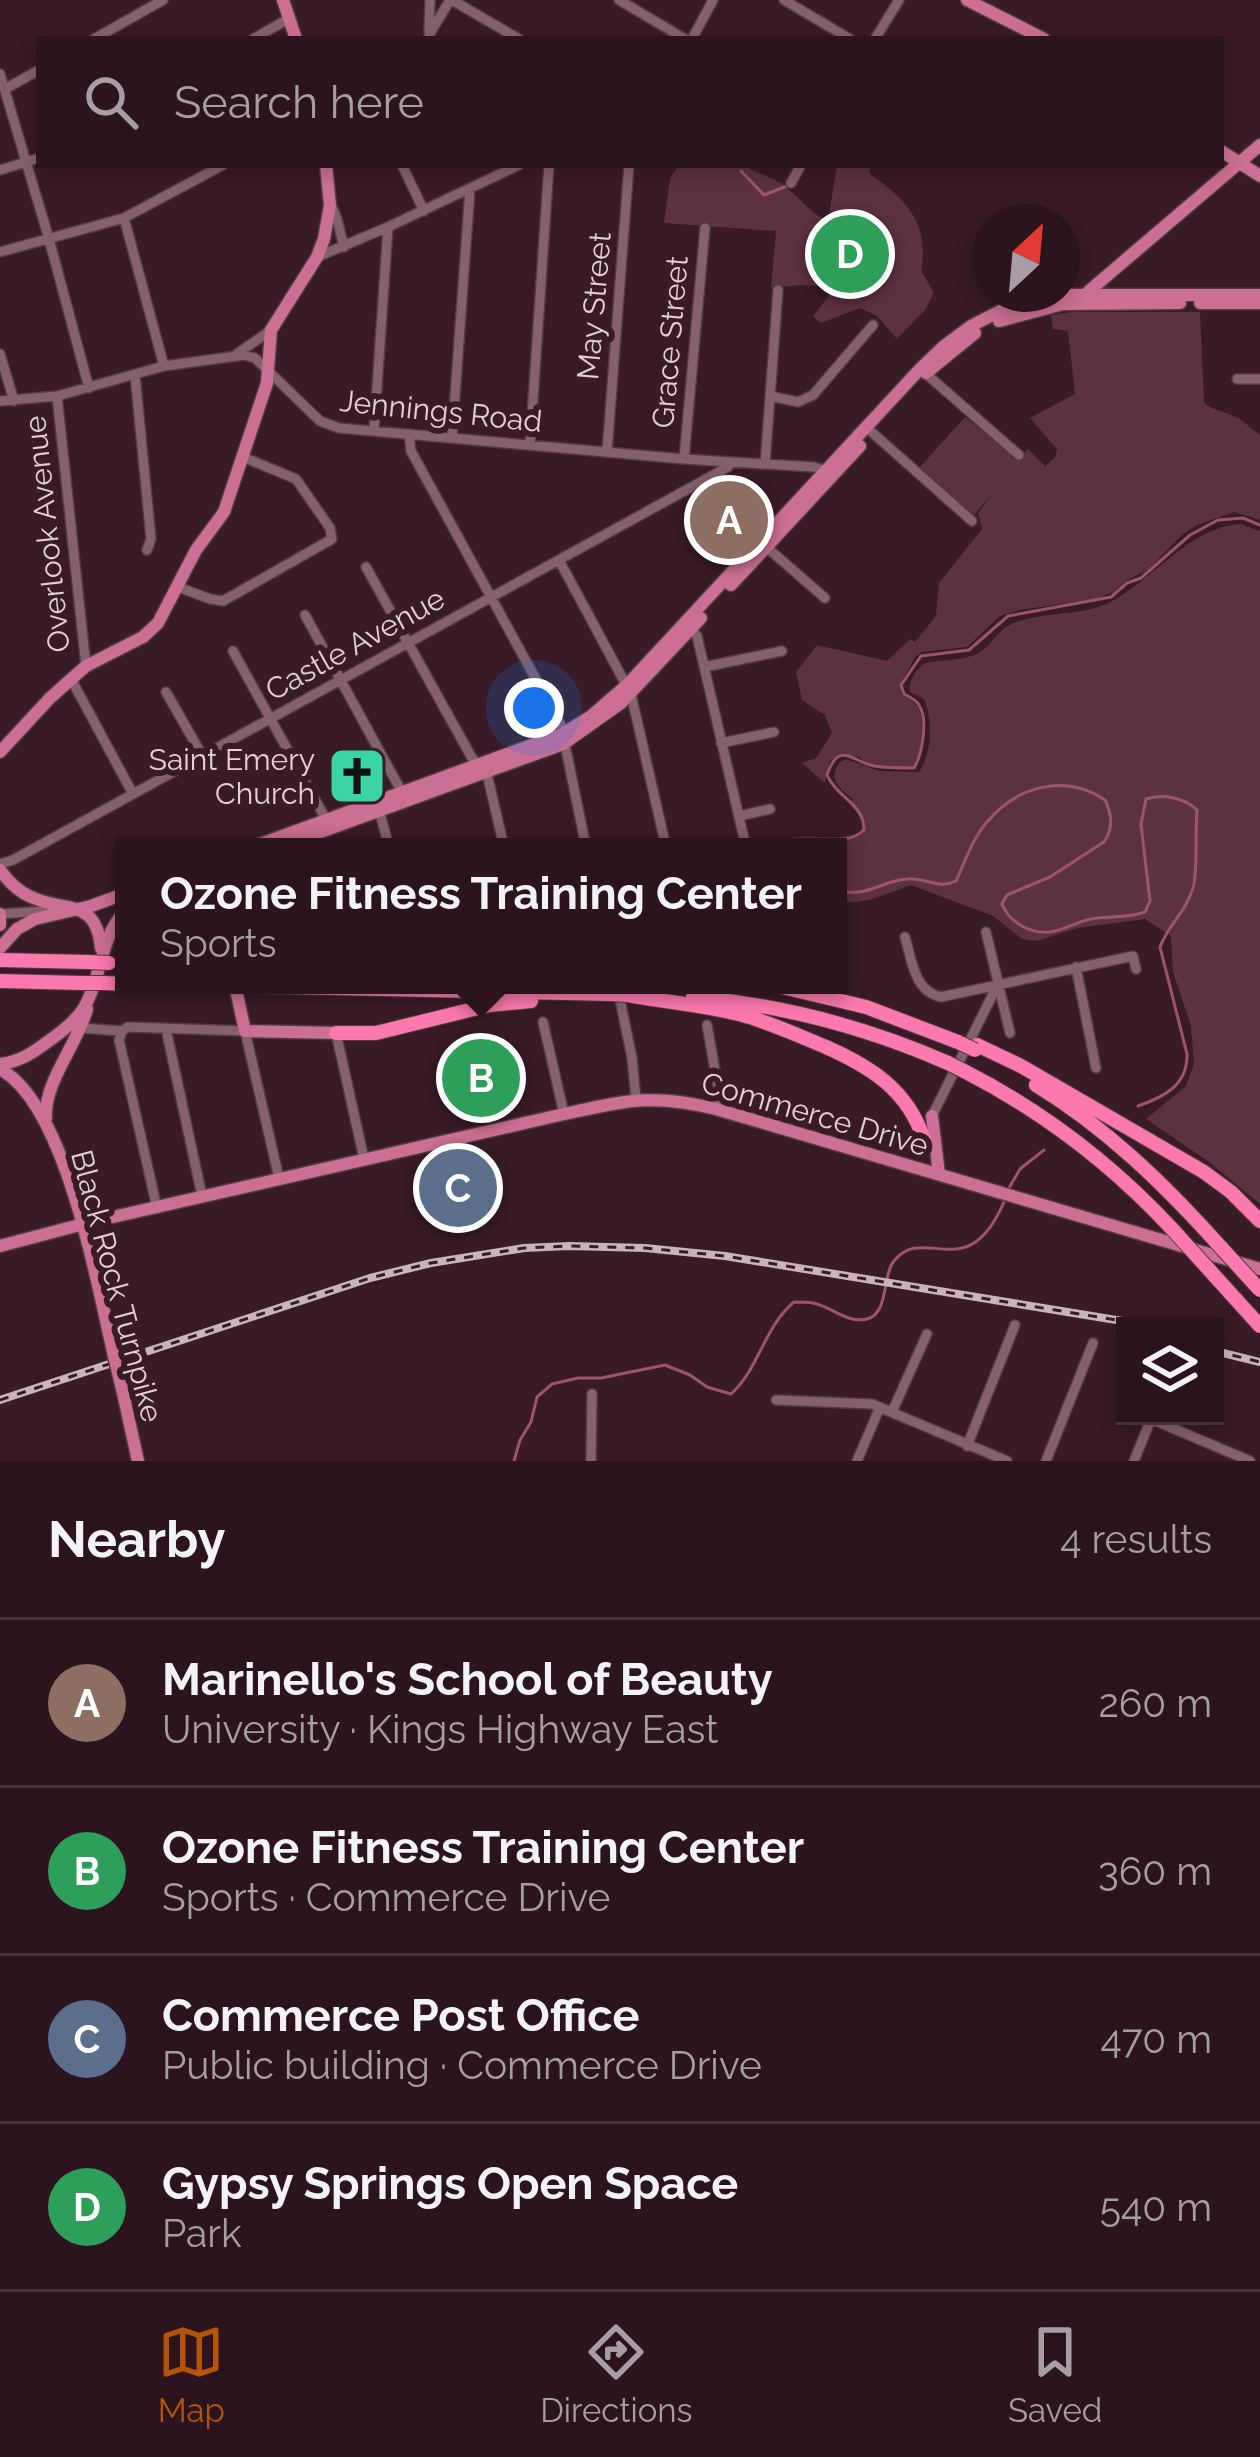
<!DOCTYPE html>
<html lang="en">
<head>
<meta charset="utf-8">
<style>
  body { margin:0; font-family:Raleway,sans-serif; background:#37212a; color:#f1f3f6 }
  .controls { position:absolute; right:36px; bottom:36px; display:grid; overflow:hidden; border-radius:0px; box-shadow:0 6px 18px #0003 }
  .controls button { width:108px; height:108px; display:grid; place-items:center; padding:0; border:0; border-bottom:3px solid #47333b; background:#2b141d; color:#f1f3f6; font:60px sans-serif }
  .compass { position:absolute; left:972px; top:204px; width:108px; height:108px; border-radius:50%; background:#2b141d; box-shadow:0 6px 18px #0003; rotate:26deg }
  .you { position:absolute; left:534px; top:708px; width:42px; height:42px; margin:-30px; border:9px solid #fff; border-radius:50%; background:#1a73e8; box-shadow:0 0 0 18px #1a73e833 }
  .badge { display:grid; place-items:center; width:78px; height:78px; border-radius:50%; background:#b45309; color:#fff; font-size:39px; font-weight:700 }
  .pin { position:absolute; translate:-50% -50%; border:6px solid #fff; box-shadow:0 3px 12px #0006 }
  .popup { position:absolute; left:115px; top:838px; width:732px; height:156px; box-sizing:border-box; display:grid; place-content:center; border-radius:0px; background:#2b141d; filter:drop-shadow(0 3px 9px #0005); font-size:39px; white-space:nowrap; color:#a69ea4 }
  .popup b { font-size:45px; color:#f1f3f6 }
  .popup::after { content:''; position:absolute; left:50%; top:100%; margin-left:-24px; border:24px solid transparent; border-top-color:#2b141d }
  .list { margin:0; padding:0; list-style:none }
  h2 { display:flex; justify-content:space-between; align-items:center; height:156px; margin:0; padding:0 48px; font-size:51px }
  h2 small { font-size:39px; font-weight:400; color:#a69ea4 }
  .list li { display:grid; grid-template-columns:78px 1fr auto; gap:36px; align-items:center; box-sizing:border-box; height:168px; padding:0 48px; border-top:3px solid #47333b }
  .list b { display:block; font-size:45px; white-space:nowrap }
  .list p { margin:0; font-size:39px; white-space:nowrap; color:#a69ea4 }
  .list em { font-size:39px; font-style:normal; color:#a69ea4 }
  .icon { flex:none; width:66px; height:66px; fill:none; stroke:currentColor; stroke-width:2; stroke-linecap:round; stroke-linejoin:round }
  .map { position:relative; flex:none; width:1260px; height:1461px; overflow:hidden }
  .search { position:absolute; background:#2b141d; box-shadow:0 6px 18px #0003; left:36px; right:36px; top:36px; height:132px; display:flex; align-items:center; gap:30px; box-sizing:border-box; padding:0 42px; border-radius:0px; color:#a69ea4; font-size:45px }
  .sheet { height:828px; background:#2b141d }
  nav { display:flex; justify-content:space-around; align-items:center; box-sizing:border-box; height:168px; border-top:3px solid #47333b; background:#2b141d; font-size:33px; color:#a69ea4 }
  nav a { display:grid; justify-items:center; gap:6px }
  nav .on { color:#b45309 }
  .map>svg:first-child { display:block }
  .green { fill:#5c3142 }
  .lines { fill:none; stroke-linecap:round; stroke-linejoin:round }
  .stream { stroke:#9d5370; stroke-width:3 }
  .minor-casing { stroke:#513a43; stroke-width:12 }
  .major-casing { stroke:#513a43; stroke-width:15 }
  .highway-casing { stroke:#513a43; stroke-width:16 }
  .minor { stroke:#85616d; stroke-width:9 }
  .major { stroke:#cc6f94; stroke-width:12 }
  .highway { stroke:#fc79ae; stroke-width:14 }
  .rail-casing { stroke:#cab4bb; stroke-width:8 }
  .rail { stroke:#391b27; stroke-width:3; stroke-dasharray:9; stroke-linecap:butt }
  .major-bridge-casing { stroke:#513a43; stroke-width:15; stroke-linecap:butt }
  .highway-bridge-casing { stroke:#513a43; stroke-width:16; stroke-linecap:butt }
  .major-bridge { stroke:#cc6f94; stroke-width:12 }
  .highway-bridge { stroke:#fc79ae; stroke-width:14 }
  .labels { text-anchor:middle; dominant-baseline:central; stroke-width:12; stroke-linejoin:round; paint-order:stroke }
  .street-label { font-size:30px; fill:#e3cfd5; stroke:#391b27 }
  .poi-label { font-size:30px; fill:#e3cfd5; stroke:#391b27; text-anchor:end }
</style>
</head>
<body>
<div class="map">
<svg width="1260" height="1461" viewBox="0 0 1260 1461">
  <rect width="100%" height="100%" fill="#391b27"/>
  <path class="green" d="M679 165H742L783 184 814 213 828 221 837 165H869L870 174C906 199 930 224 921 270L934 293 925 310 897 339 877 316 860 308 821 323 813 316 836 287 802 285 771 288 776 231 664 223 670 178Z
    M1072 312H1200L1204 403C1215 411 1227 412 1238 418 1247 423 1251 430 1260 434V520L1234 512 1197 525 1183 534 1149 569 1126 581 1113 592 1096 599 1020 610 1000 616 967 647 922 652 915 657 900 685 902 695C908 698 915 702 918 707 926 721 921 755 913 768L867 764 859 757 840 755 830 761 825 783 802 763 816 758 832 733 825 715 802 700 796 672 817 645 887 661 910 639 915 642 936 616 939 583 982 529 978 513 992 494 972 517 919 468 965 417 1018 460 1028 449 1045 466 1055 458 1057 449 1030 418 1075 394 1068 331 1053 329 1051 315Z
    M1240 524 1260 531V1204L1209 1162 1146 1119 1186 1086 1194 1063 1191 1026 1173 972 1171 936 1145 919 1078 928 1037 941 1022 939 993 916 911 885C888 893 863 906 838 901V847H781C789 839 787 838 799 837 819 835 893 847 850 805L853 799C839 788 827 779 840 762L846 759 879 771 919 772C932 753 933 721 924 699L910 692C908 682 916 669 925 663 940 660 966 661 980 652 998 640 996 627 1023 620 1053 611 1087 616 1114 600 1155 577 1191 527 1240 524Z"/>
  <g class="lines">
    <path class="stream" d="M741 171 764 195 787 186
      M782 847C807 830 841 851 864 830 864 803 837 798 827 775 839 740 851 761 874 766 887 768 901 768 914 768 922 755 928 721 920 707 917 700 911 698 904 694L901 685 921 656 969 650 1008 616 1111 597 1127 583 1141 578 1190 535 1218 520 1243 518 1260 525
      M838 891C870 897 881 881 907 879 925 877 938 890 956 881 965 862 972 839 987 822 1017 786 1065 773 1105 800 1112 814 1113 829 1104 842L1050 877 1007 895 1002 904C1009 922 1030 934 1050 932 1066 930 1081 919 1097 918 1114 916 1129 918 1145 912L1150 901 1141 824 1146 799C1162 793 1185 798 1197 810 1195 832 1198 871 1193 888 1186 912 1168 925 1160 947L1187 1054C1188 1085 1164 1097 1138 1106
      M1009 1188 1020 1169 1044 1150
      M514 1461 520 1440 531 1422 537 1397 552 1384 578 1378H601L665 1365 690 1375 707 1387 731 1394C759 1369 764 1327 794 1302 800 1302 807 1302 813 1303 831 1306 847 1324 867 1319 889 1314 882 1275 894 1261 925 1222 969 1290 1006 1197"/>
    <defs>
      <path id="minor" d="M452 0 519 39
        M619 0 685 39
        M784 0 850 39
        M429 31 430 0
        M94 39 163 0
        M253 39 290 18
        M430 39 429 35 450 0
        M692 39 713 0
        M875 39 899 0
        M0 74 49 239 89 388
        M5 89 39 70
        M402 165 424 211
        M0 170 39 158
        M791 183 801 165
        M332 207 337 219 344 247
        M124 218 164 366
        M0 252 124 218 223 165
        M317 257 388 227 519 165
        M0 354 14 401
        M237 354 271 330
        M924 372 1019 455
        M135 375 151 539 147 550
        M1237 379H1260
        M57 396 86 666
        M770 396 798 402 813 395 873 325
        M0 401 57 396 164 366 244 355 255 358 320 421 339 428 684 459 814 467 830 472
        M866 427 972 521
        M374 431 388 227
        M409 434 411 451 561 725 586 847
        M452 438 470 189
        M530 444 549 165
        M607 452 629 165
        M684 459 705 228
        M765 464 778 290
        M764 545 825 598
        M559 560 631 694 666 847
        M366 567 472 758 488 778 504 847
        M178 587 210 599 223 601 332 539 330 528 296 479 243 457
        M305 615 404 796
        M689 627 697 636 746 847
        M233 651 328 823
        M704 667 782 651
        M71 679 133 794
        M166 692 202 755
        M721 743 774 732
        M378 806 389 847
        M739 816 770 809
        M0 864 13 860 728 467 730 463
        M0 914 60 910
        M986 932 1010 1033
        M905 937C912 961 914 991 941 997L1133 956 1136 969
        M1076 967 1096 1068
        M617 985 632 1058 636 1099
        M543 1022 564 1114
        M707 1025 718 1087 716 1109
        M81 1028 122 1031 128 1027 245 1031 279 1178
        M166 1029 202 1196
        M122 1031 119 1040 157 1208
        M336 1033 364 1159
        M932 1116 998 984
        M776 1400 872 1404 1007 1461
        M892 1412 927 1334
        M967 1446 1015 1325
        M591 1461 592 1394
        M857 1461 880 1407
        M1046 1461 1093 1343
        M1134 1461 1151 1419 1250 1461"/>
      <path id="major" d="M283 0 296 39
        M967 0 1044 39
        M1221 151 1260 176
        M1088 298 1087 293 1096 285 1260 145
        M1200 303H1260
        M999 321 1063 304 1180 303
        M926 373 975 333
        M731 585 860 446
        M0 752 50 698 86 666 143 637 158 623 196 550 224 512 267 383 271 330 317 257 324 239 330 205 326 165
        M252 847 562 734 590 717 627 685 920 369 944 346 971 326 1004 309 1051 295H1260
        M279 847 563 744 621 703 701 618
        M0 870C8 881 16 890 29 896 64 914 96 896 101 948
        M0 914V925
        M0 948 17 929 35 919 91 906 124 894
        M235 985 245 1031 336 1033
        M0 1064C20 1062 34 1052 50 1040 63 1031 76 1021 84 1008 102 977 99 941 124 912
        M0 1069C66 1104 97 1285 114 1356
        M932 1116 939 1174
        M46 1118C44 1081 77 1046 87 1009
        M0 1246 91 1222 564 1114C625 1101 653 1093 716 1109L1260 1269
        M123 1393 138 1461"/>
      <path id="highway" d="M0 960 88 962
        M0 981 82 983
        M104 983 124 984
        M182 985 226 986
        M774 985 866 1007 958 1042
        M244 986 610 994
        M628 995C665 1002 702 1005 739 1014 769 1022 797 1035 826 1047 871 1067 908 1090 924 1140
        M693 997C782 1005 866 1027 948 1063
        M336 1033H376L490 1005 531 1001
        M977 1045 1021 1066 1204 1172 1231 1192 1260 1221
        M964 1071C1044 1112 1113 1165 1174 1231
        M1036 1085C1105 1127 1163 1183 1217 1243"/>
    </defs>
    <use href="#minor" class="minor-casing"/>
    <use href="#major" class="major-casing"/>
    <use href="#highway" class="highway-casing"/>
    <use href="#minor" class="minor"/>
    <use href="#major" class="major"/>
    <use href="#highway" class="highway"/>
    <defs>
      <path id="rail" d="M1215 1351 1260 1362
        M0 1400 370 1278 431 1263 524 1248 569 1246 645 1248 725 1256 1153 1326"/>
    </defs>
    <use href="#rail" class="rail-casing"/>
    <use href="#rail" class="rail"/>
    <defs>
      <path id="major-bridge" d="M114 1356 123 1393"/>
      <path id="highway-bridge" d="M88 962 109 963
        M82 983H104
        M226 986H244
        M610 994 628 995
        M958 1042 975 1050
        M948 1063 964 1071
        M1174 1231 1260 1326
        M1217 1243 1260 1290"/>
    </defs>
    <use href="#major-bridge" class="major-bridge-casing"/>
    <use href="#highway-bridge" class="highway-bridge-casing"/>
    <use href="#major-bridge" class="major-bridge"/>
    <use href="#highway-bridge" class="highway-bridge"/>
  </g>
  <defs>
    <symbol id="church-square" viewBox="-11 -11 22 22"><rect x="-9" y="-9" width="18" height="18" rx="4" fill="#3ad4a5" stroke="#391b27"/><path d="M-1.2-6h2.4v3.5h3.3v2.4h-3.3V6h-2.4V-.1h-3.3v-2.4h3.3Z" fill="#111"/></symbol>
  </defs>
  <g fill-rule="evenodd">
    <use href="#church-square" x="324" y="743" width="66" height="66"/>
  </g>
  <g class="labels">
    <g class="street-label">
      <text transform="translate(594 306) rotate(-85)">May Street</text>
      <text transform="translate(670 342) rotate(-85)">Grace Street</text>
      <text transform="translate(441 411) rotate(6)">Jennings Road</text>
      <text transform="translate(47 534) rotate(-96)">Overlook Avenue</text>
      <text transform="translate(355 644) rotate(-29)">Castle Avenue</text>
      <text transform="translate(815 1114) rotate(16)">Commerce Drive</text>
      <text transform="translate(117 1286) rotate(75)">Black Rock Turnpike</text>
    </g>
    <g class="poi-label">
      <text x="315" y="759">Saint Emery<tspan x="315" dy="34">Church</tspan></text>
    </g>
  </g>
</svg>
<div class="controls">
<button><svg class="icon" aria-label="layers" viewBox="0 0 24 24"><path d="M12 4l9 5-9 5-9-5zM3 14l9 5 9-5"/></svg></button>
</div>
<svg class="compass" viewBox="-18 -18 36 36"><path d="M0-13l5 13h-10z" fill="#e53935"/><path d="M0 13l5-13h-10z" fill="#a69ea4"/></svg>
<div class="you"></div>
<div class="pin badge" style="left:729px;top:520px;background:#8d6e63">A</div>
<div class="pin badge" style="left:481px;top:1078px;background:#2e9e5b">B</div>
<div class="popup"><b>Ozone Fitness Training Center</b>Sports</div>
<div class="pin badge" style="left:458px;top:1188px;background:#5c6f8a">C</div>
<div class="pin badge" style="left:850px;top:254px;background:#2e9e5b">D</div>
<div class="search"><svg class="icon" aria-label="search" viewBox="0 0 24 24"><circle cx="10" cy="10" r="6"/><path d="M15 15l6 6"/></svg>Search here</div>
</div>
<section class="sheet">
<h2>Nearby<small>4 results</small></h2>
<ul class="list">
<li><span class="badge" style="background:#8d6e63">A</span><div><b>Marinello's School of Beauty</b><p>University · Kings Highway East</p></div><em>260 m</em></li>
<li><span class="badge" style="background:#2e9e5b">B</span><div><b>Ozone Fitness Training Center</b><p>Sports · Commerce Drive</p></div><em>360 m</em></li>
<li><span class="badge" style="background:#5c6f8a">C</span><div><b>Commerce Post Office</b><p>Public building · Commerce Drive</p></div><em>470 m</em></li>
<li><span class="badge" style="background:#2e9e5b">D</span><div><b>Gypsy Springs Open Space</b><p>Park</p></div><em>540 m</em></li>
</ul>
</section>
<nav>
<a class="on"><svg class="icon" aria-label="map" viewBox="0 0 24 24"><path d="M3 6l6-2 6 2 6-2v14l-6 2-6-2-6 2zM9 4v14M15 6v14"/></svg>Map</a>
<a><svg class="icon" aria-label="directions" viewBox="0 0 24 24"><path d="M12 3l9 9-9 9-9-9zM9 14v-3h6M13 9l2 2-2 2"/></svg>Directions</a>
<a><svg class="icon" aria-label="saved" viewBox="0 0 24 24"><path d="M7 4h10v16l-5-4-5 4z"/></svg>Saved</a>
</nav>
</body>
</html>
